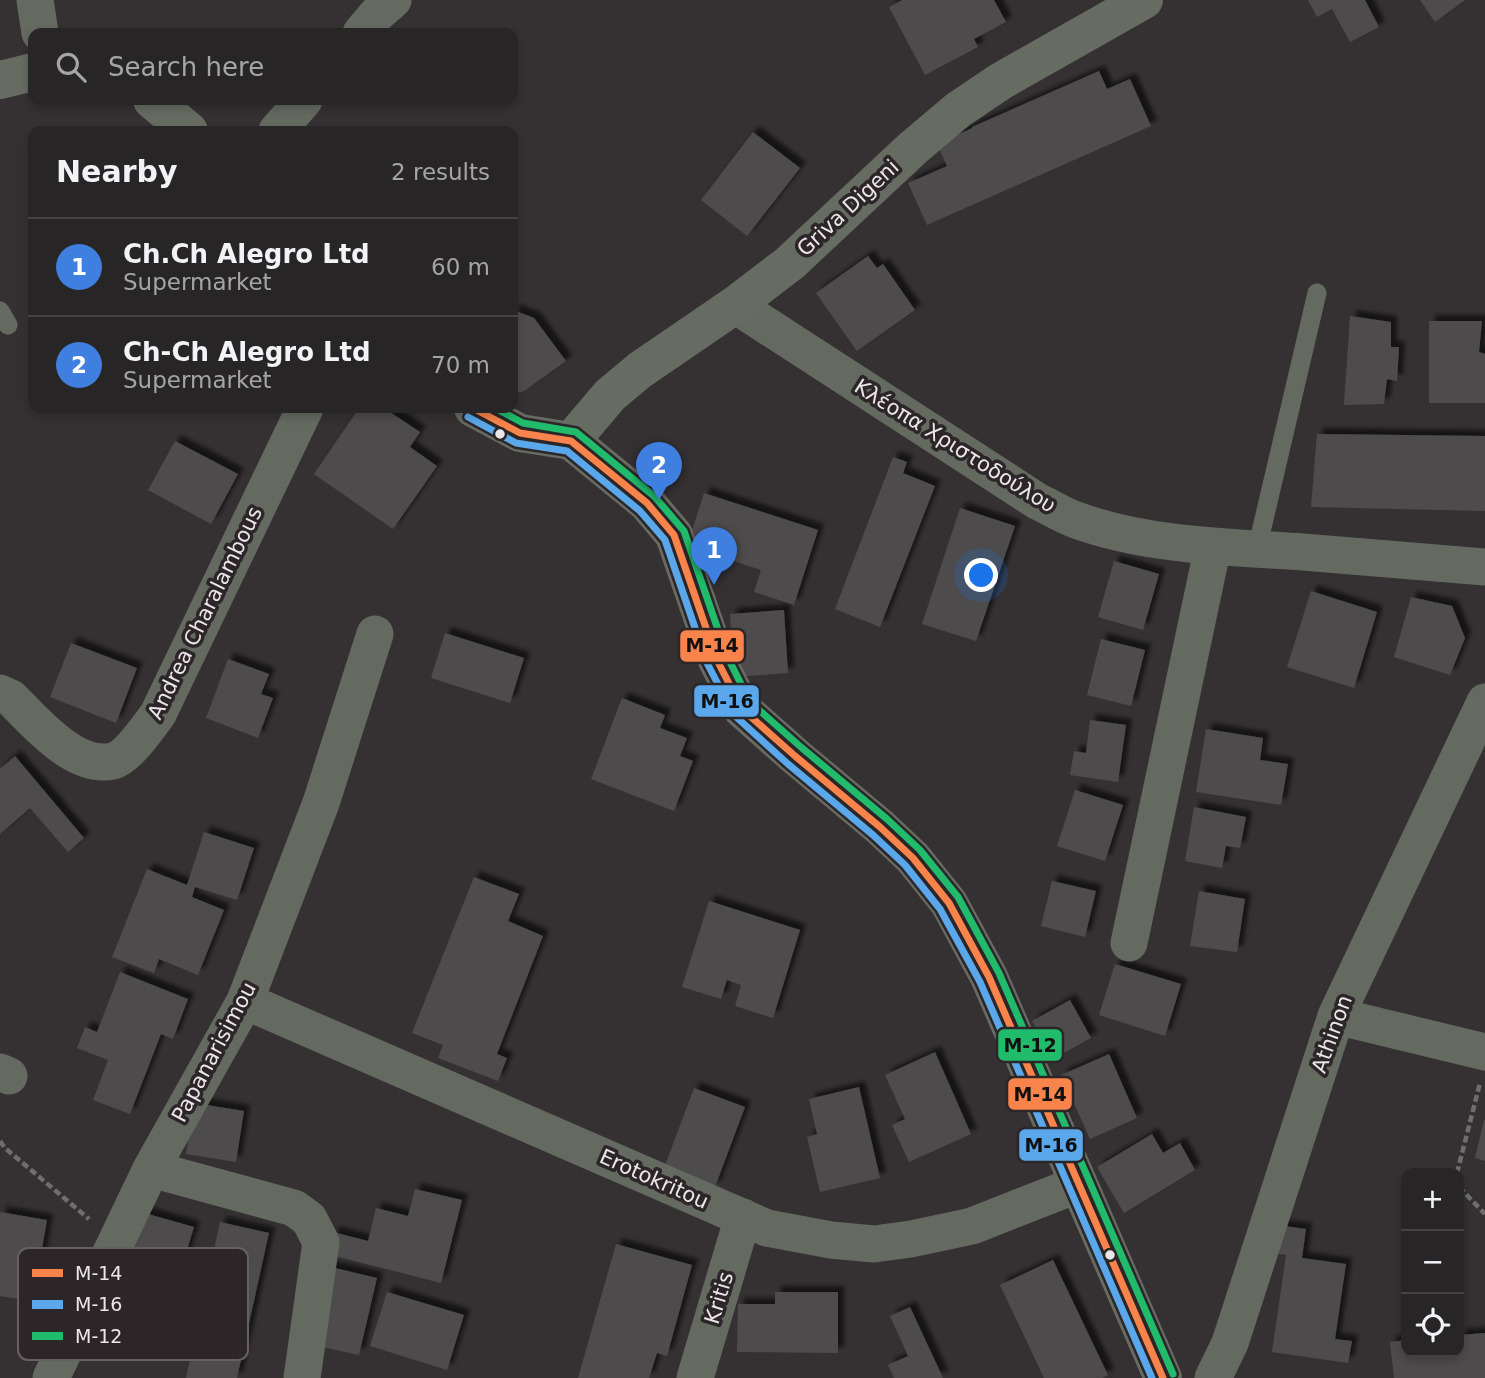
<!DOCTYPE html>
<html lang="en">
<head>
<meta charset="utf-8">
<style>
  body { margin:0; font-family:"DejaVu Sans",sans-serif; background:#343132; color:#f1f3f6 }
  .controls { position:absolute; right:21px; bottom:21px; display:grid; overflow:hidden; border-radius:14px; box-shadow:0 4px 10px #0003 }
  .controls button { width:63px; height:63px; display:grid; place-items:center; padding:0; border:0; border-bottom:2px solid #444243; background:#282526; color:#f1f3f6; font:35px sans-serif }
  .you { position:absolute; left:982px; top:576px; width:24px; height:24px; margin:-18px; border:5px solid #fff; border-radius:50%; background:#1a73e8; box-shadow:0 0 0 10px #1a73e833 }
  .badge { display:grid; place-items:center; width:46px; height:46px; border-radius:50%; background:#db2777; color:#fff; font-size:23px; font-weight:700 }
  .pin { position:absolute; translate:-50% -58px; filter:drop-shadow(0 2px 4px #0008) }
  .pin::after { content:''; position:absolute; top:37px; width:24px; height:21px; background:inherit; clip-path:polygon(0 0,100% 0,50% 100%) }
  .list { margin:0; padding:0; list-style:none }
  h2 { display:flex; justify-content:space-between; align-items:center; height:91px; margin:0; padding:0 28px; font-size:30px }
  h2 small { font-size:23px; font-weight:400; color:#a5a5a7 }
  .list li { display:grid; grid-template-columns:46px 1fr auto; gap:21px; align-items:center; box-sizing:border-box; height:98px; padding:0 28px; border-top:2px solid #444243 }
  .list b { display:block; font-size:26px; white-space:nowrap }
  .list p { margin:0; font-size:23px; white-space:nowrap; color:#a5a5a7 }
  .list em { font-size:23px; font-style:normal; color:#a5a5a7 }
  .icon { flex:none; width:38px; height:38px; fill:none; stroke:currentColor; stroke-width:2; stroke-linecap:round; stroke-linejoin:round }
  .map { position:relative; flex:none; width:1485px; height:1378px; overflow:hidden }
  .search { position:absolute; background:#282526; box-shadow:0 4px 10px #0003; left:28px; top:28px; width:490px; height:77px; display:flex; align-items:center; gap:18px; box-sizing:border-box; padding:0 24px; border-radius:14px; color:#a5a5a7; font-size:26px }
  .panel { position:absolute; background:#282526; box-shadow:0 4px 10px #0003; left:28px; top:126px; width:490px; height:287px; border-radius:14px }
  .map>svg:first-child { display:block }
  .building { fill:#4e4b4c; filter:url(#shadow) }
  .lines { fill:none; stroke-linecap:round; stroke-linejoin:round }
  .path { stroke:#6d706a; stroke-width:4.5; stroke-dasharray:7 3.5; stroke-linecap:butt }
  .service { stroke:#656a61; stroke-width:19 }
  .minor { stroke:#656a61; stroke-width:37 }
  .secondary { stroke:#676c62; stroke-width:38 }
  .bus-1-casing { stroke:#2c2629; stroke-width:12 }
  .bus-2-casing { stroke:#2c2629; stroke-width:12 }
  .bus-3-casing { stroke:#2c2629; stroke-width:12 }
  .bus-1 { stroke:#f8844c; stroke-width:7 }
  .bus-2 { stroke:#5aa8eb; stroke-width:7 }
  .bus-3 { stroke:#20bc6c; stroke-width:7 }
  .bus-dot { fill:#ebe7e9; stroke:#2c2629; stroke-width:2.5 }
  .labels { text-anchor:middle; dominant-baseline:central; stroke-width:7; stroke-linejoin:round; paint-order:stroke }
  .street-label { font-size:21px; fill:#ebe7e9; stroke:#2c2629 }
  .key { fill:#2c2629; stroke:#656063; stroke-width:2 }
  .key-label { font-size:19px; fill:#ebe7e9 }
  .line-badge { stroke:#2c2629; stroke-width:2.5 }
  .pale-badge-label { font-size:19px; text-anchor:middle; font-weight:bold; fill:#111 }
</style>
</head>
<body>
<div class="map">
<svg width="1485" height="1378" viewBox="0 0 1485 1378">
  <defs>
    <filter id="shadow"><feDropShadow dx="6" dy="-6" stdDeviation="2" flood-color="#0009"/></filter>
  </defs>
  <rect width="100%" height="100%" fill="#353133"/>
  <path class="building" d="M902 0H994L1006 22 974 39 978 47 925 75 889 7Z
    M1308 0H1365L1379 27 1350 42 1332 9 1317 17Z
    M1420 0H1465L1435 22Z
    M1099 71 1107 89 1130 79 1151 126 927 225 908 183 947 166 937 144 972 128V127Z
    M753 132 800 168 747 236 701 200Z
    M868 256 877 268 883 264 915 310 857 351 816 293Z
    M513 310 534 318 566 361 524 391 513 394Z
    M1350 316 1391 322V347H1399L1397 381 1387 379 1384 404 1344 405Z
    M1429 321H1482L1479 352 1485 354V403H1429Z
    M359 408H384L420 432 410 447 437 466 393 529 314 474Z
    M1317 434 1485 436V511L1311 507Z
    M175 441 238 474 211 524 148 490Z
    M893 457 907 462 903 473 935 486 880 627 835 609Z
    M704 493 818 530 794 605 754 592 761 570 687 546Z
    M960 508 1015 526 976 641 922 624Z
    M1114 561 1159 574 1143 630 1098 617Z
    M1311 591 1377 612 1354 688 1287 667Z
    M1411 597 1452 606 1465 638 1450 675 1394 657Z
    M784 610 788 673 734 677 730 614Z
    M445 633 524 658 510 703 431 678Z
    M1101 639 1145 650 1131 706 1087 695Z
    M71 643 137 668 116 723 50 697Z
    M228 659 269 674 261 694 273 698 258 738 206 718Z
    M622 698 665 715 660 728 687 738 680 756 693 761 674 811 591 779Z
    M1090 720 1126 725 1118 782 1070 775 1074 751 1086 753Z
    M1206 729 1263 738 1260 760 1288 764 1281 805 1196 792Z
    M15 756 84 838 68 852 30 808 0 834V769Z
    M1075 790 1123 805 1105 861 1057 846Z
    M1194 807 1246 817 1240 848 1226 846 1222 868 1185 861Z
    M204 832 254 848 237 900 195 887 192 897 224 910 198 975 159 959 154 973 112 957 147 869 187 885Z
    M474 877 519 894 508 921 543 936 497 1054 507 1058 498 1081 438 1058 443 1045 412 1033Z
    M1052 881 1096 891 1085 937 1041 926Z
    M1199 891 1245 899 1237 952 1190 946Z
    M709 901 800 930 773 1018 735 1006 741 985 727 980 721 999 682 987Z
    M1115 964 1181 984 1165 1036 1099 1015Z
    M120 972 188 999 173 1039 161 1034 130 1114 93 1100 108 1060 77 1048 85 1027 97 1032Z
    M1070 1000 1091 1038 1053 1059 1032 1021Z
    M935 1052 971 1134 909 1162 892 1125 905 1119 885 1075Z
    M1109 1054 1137 1118 1090 1139 1061 1075Z
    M859 1087 880 1178 820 1192 807 1137 817 1134 809 1099Z
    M694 1088 745 1107 715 1187 664 1168Z
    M194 1103 244 1111 236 1162 186 1154Z
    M1484 1120H1485V1161L1475 1158Z
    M1152 1134 1163 1153 1180 1143 1195 1170 1124 1213 1097 1167Z
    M415 1189 462 1200 441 1283 327 1254 333 1232 368 1241 376 1208 408 1216Z
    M134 1210 194 1227 178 1279 119 1262Z
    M0 1212 47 1220 33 1301 0 1296Z
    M220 1222 269 1233 237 1378H186Z
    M1269 1224 1306 1229 1302 1258 1346 1264 1335 1339 1352 1341 1348 1363 1272 1352 1286 1255 1265 1252Z
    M616 1244 692 1265 667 1356 657 1353 649 1378H578Z
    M1053 1260 1108 1375 1102 1378H1044L1000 1285Z
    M318 1264 377 1278 359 1355 300 1342Z
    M387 1292 464 1315 447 1370 370 1346Z
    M775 1292H838V1353L737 1352 738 1304H775Z
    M910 1307 943 1378H894L888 1365 908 1356 890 1316Z
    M1485 1333V1378H1394L1390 1342 1406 1340V1352H1459V1335Z"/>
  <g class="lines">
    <path class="path" d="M0 1141 5 1148 89 1219
      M1457 1173 1480 1083
      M1459 1187 1485 1214"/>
    <path class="service" d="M0 311 8 325
      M1257 549 1317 293"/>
    <path class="minor" d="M35 0 40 33
      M361 33 376 15 393 0
      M277 131 304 100
      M735 305 1037 501C1050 507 1062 515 1076 520 1148 546 1228 547 1303 552 1364 557 1424 562 1485 567
      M0 693 11 698C35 722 75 770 113 761 128 757 149 726 158 714L305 408
      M1129 943 1213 546
      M245 1001 767 1228 831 1240 874 1244 911 1239 972 1226 1079 1184
      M1336 1016 1485 1052
      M0 1072 9 1076
      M151 1169 294 1208 309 1219 321 1242 302 1378
      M51 1378 151 1169 245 1001 321 803 375 634
      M695 1378 743 1217
      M1213 1378 1230 1343 1336 1016 1485 702"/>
    <path class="secondary" d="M0 80 33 72
      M152 100 189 131
      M473 408 520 433 571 441 647 503 674 535 717 660 742 709 795 756 880 827 913 858 949 903 989 977 1163 1378
      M571 441 610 395 640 370 735 305 790 263 913 148 958 110 1001 81 1144 0"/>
    <defs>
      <path id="bus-1" d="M473 408 520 433 571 441 647 503 674 535 717 660 742 709 795 756 880 827 913 858 949 903 989 977 1163 1378"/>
      <path id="bus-2" d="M468 417 516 443 567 451 640 511 665 540 707 663 734 715 788 764 873 835 905 865 940 909 980 982 1152 1378"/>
      <path id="bus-3" d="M495 408 523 423 576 432 654 496 684 531 727 656 750 702 802 748 887 819 920 850 958 897 999 973 1173 1374"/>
    </defs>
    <use href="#bus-1" class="bus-1-casing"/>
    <use href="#bus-2" class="bus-2-casing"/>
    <use href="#bus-3" class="bus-3-casing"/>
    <use href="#bus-1" class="bus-1"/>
    <use href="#bus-2" class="bus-2"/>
    <use href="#bus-3" class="bus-3"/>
  </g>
  <g class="bus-dot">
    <circle cx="500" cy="434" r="6"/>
    <circle cx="1110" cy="1255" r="6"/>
  </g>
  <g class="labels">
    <g class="street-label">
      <text transform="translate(848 208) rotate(-43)">Griva Digeni</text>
      <text transform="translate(955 446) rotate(32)">Κλέοπα Χριστοδούλου</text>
      <text transform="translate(205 613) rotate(-64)">Andrea Charalambous</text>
      <text transform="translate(1332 1034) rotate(-70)">Athinon</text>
      <text transform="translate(214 1052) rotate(-62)">Papanarisimou</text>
      <text transform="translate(654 1179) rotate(24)">Erotokritou</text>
      <text transform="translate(719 1298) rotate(-73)">Kritis</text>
    </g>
  </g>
  <rect x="18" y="1248" width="230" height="112" rx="10" class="key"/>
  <rect x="32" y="1269" width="31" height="8" fill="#f8844c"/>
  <rect x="32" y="1300" width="31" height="9" fill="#5aa8eb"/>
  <rect x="32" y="1332" width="31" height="8" fill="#20bc6c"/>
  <g class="key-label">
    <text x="75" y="1280">M-14</text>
    <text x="75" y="1311">M-16</text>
    <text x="75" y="1343">M-12</text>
  </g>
  <g class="line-badge">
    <rect x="679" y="629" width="66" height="34" rx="7" fill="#f8844c"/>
    <rect x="693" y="684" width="67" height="34" rx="7" fill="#5aa8eb"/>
    <rect x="997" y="1028" width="66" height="34" rx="7" fill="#20bc6c"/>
    <rect x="1007" y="1077" width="66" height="34" rx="7" fill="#f8844c"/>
    <rect x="1018" y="1128" width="66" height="34" rx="7" fill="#5aa8eb"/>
  </g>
  <g class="pale-badge-label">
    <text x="712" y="652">M-14</text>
    <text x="727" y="708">M-16</text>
    <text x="1030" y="1052">M-12</text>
    <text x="1040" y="1101">M-14</text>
    <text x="1051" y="1152">M-16</text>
  </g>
</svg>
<div class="controls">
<button>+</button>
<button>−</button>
<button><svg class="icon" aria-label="locate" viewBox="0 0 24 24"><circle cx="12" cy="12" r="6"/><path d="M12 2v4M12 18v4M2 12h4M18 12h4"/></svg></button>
</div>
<div class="you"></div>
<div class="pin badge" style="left:714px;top:585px;background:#3f7fe0">1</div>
<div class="pin badge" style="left:659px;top:500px;background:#3f7fe0">2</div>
<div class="search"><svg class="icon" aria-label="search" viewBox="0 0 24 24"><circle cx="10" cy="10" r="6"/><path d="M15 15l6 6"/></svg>Search here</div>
<section class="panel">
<h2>Nearby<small>2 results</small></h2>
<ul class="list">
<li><span class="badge" style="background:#3f7fe0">1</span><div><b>Ch.Ch Alegro Ltd</b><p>Supermarket</p></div><em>60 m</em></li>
<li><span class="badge" style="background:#3f7fe0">2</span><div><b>Ch-Ch Alegro Ltd</b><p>Supermarket</p></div><em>70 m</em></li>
</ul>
</section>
</div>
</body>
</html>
